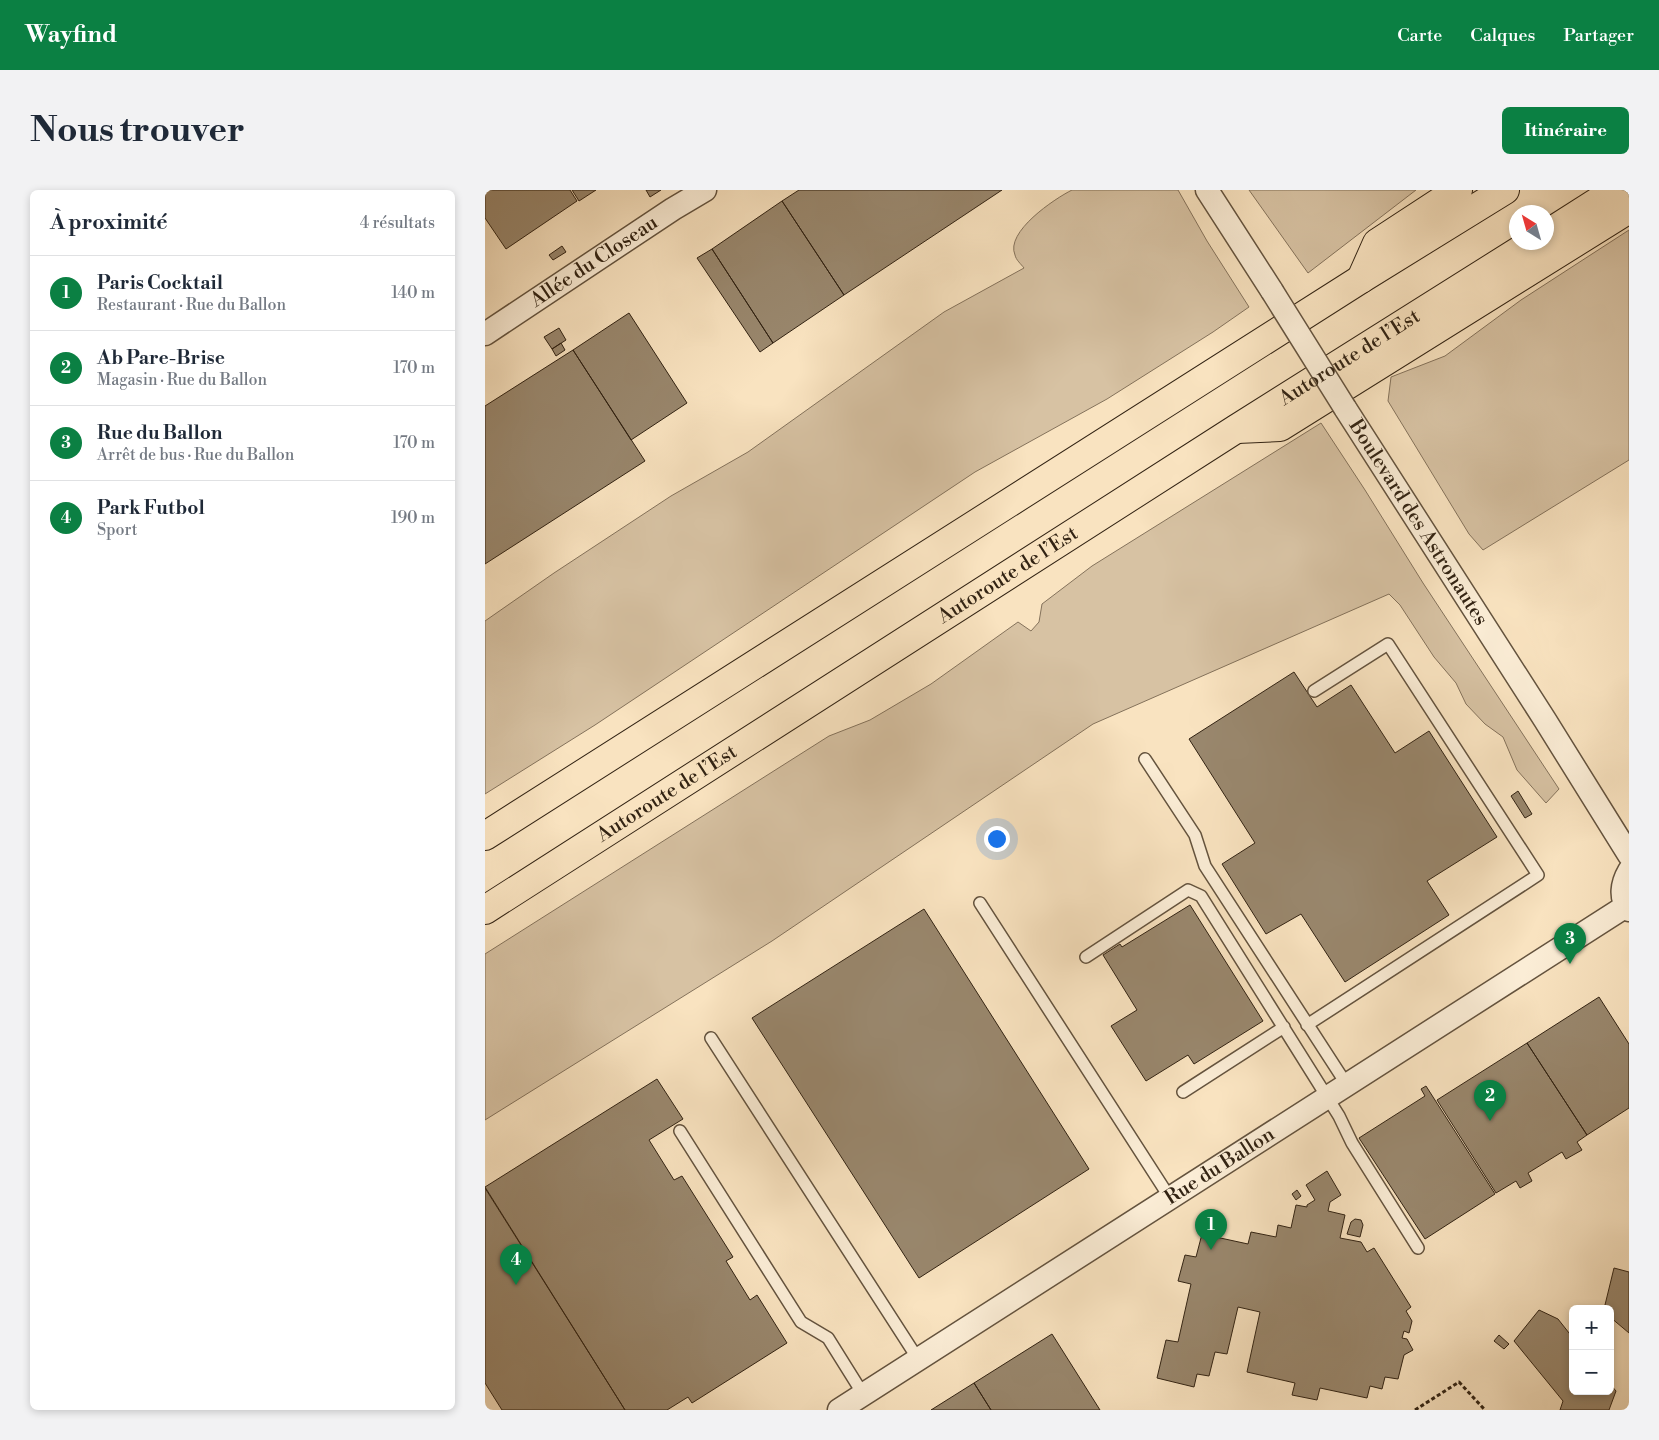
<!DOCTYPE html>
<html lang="fr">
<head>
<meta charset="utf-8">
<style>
  body { margin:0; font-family:"Libre Bodoni",serif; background:#f2f2f3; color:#1f2937 }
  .controls { position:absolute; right:15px; bottom:15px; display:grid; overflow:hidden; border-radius:8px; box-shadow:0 2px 8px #0003 }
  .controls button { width:45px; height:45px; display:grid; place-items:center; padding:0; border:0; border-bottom:1px solid #e0e1e3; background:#fff; color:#1f2937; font:25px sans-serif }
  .compass { position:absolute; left:1024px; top:15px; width:45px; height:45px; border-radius:50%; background:#fff; box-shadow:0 2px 8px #0003; rotate:323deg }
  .you { position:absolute; left:511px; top:648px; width:18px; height:18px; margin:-12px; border:4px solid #fff; border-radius:50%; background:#1a73e8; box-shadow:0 0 0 8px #1a73e833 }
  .badge { display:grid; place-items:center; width:32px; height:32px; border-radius:50%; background:#0b8043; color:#fff; font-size:16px; font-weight:700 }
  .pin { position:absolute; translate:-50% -41px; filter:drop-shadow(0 1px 2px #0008) }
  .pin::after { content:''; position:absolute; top:26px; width:18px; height:15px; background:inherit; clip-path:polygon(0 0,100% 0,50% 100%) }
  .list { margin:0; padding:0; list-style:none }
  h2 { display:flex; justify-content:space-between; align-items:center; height:65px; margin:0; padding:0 20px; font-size:21px }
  h2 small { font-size:16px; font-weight:400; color:#747a83 }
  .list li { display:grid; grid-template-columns:32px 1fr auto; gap:15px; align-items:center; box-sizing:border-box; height:75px; padding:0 20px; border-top:1px solid #e0e1e3 }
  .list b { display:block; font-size:19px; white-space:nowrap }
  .list p { margin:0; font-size:16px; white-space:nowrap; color:#747a83 }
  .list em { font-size:16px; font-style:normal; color:#747a83 }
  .map { position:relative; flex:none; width:1144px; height:1220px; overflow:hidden; border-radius:8px }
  header { display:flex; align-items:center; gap:30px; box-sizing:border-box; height:70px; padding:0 25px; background:#0b8043; color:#fff }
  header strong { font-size:24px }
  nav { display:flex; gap:28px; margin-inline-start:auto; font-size:18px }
  .intro { display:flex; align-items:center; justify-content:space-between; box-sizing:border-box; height:120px; padding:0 30px }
  h1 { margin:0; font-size:35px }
  .button { padding:12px 22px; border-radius:8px; background:#0b8043; color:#fff; font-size:18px; font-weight:700 }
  main { display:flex; gap:30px; padding:0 30px }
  aside { flex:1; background:#fff; border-radius:8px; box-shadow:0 2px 8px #0003 }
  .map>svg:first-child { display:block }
  .green { fill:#d7c2a3; stroke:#84725b }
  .building { fill:#99876d; stroke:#322313 }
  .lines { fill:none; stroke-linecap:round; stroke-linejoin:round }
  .service-casing { stroke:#64533e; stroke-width:14 }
  .minor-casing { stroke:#64533e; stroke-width:25 }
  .motorway-casing { stroke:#322313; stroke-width:30 }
  .path { stroke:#322313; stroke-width:3; stroke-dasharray:4 2.5; stroke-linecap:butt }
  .service { stroke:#fbedd6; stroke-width:11 }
  .minor { stroke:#fbedd6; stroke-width:22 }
  .motorway { stroke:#f9e3c0; stroke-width:28 }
  .minor-bridge-casing { stroke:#64533e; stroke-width:25; stroke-linecap:butt }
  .minor-bridge { stroke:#fbedd6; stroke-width:22 }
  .labels { text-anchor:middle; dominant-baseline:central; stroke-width:4; stroke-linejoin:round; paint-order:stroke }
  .street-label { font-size:20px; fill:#322313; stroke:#fbedd6 }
</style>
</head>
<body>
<header>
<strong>Wayfind</strong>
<nav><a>Carte</a><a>Calques</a><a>Partager</a></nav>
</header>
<div class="intro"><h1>Nous trouver</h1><a class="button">Itinéraire</a></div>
<main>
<aside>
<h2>À proximité<small>4 résultats</small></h2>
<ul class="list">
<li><span class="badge">1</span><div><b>Paris Cocktail</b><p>Restaurant · Rue du Ballon</p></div><em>140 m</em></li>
<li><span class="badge">2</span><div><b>Ab Pare-Brise</b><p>Magasin · Rue du Ballon</p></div><em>170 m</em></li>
<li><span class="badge">3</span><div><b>Rue du Ballon</b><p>Arrêt de bus · Rue du Ballon</p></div><em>170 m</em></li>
<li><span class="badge">4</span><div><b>Park Futbol</b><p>Sport</p></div><em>190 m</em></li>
</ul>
</aside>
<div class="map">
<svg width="1144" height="1220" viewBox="0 0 1144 1220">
  <rect width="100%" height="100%" fill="#f9e3c0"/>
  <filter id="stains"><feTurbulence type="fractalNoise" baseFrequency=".004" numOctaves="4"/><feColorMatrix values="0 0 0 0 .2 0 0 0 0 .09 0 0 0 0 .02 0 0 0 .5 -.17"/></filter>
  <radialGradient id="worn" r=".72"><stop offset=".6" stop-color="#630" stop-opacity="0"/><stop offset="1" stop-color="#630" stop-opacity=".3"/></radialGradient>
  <path class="green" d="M587 0H693L722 51 764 117 728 142 622 209 490 282 110 535 0 604V431L69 383 186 306 263 262 459 122 539 78C536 74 531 70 530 65 520 42 569 9 587 0Z
    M764 0H931L823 83Z
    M1144 40V270L998 360 984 344 903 211 906 187 960 166 1036 110Z
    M836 233 880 300 938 393 1074 599 1061 613 1032 580 1018 547 1000 534 981 514 971 493 949 467 915 415 904 404 608 534 287 751 0 930V764L344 546 385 530 446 494 533 432 546 441 554 432 557 414 607 376Z"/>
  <path class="building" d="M0 0H85L92 11 21 59 0 28Z
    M87 0H111L94 11Z
    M161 0H176L165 7Z
    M314 0H517L359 105 297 11Z
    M297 11 359 105 288 153 227 59Z
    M77 56 81 62 68 70 64 65Z
    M227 59 288 153 275 162 212 68Z
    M144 123 202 213 146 250 88 160Z
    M74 138 81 150 67 159 59 147Z
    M76 153 80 160 71 166 67 159Z
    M88 160 160 271 0 374V216Z
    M809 482 832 517 866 495 910 563 944 541 1012 647 942 691 964 725 860 792 816 724 781 744 737 674 770 653 704 549Z
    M1033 601 1047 624 1040 628 1026 606Z
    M705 715 778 831 709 874 703 865 661 891 626 836 652 820 618 765 635 754 637 757Z
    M439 719 604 979 434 1088 267 828Z
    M1114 807 1144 854V918L1102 945 1042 853Z
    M1042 853 1102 945 1092 952 1097 960 1081 969 1077 962 1043 983 1047 991 1035 998 1031 991 1011 1003 952 910Z
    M172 889 198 929 164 950 189 990 197 986 248 1067 241 1071 265 1110 272 1105 302 1153 207 1213 203 1207 182 1220H140L0 997Z
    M941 896 1010 1004 940 1049 874 948 940 906 936 899Z
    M842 981 856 1005 845 1012 843 1021 860 1025 855 1048 876 1052 882 1062 889 1058 926 1117 921 1121 927 1131 924 1143 919 1141 917 1148 922 1149 928 1160 919 1165 913 1189 900 1187 897 1199 885 1196 882 1208 835 1198 832 1210 807 1205 810 1193 762 1182 775 1122 753 1117 742 1164 730 1162 724 1186 712 1184 709 1197 672 1188 681 1150 693 1152 706 1094 693 1091 700 1065 711 1067 717 1044 763 1054 766 1042 791 1047 793 1035 806 1038 811 1015 822 1017V1015L830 1010 821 995Z
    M0 998 140 1220H17L0 1193Z
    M812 1000 816 1006 811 1010 807 1004Z
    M870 1029 876 1030 878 1035 875 1047 862 1044 866 1032Z
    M1129 1078 1144 1082V1143L1125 1127V1119H1119Z
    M1054 1120 1073 1129 1088 1148V1201H1125V1194L1131 1201 1124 1220H1075L1078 1211 1029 1151Z
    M567 1144 615 1220H506L489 1193Z
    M1014 1145 1024 1154 1019 1159 1009 1151Z
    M489 1193 506 1220H446Z"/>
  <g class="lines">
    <defs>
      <path id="service" d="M660 569 710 645 720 676 862 895
        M495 713 685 1008
        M601 767 703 700 716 706 854 926 867 953 933 1058
        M822 835 1053 685 903 454 829 501
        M226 848 433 1169
        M698 902 799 837
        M195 941 316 1132 343 1148 378 1204"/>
      <g id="minor">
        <path d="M722 0 787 101"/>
        <path id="s1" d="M0 144 188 19 220 0"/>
        <path id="s2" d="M860 218 1060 530 1144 665"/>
        <path d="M1144 681C1137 693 1134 708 1144 720"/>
        <path id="s3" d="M354 1220 1141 716"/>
      </g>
      <g id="motorway">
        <path d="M1062 44 1131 0"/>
        <path d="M876 89 892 53 973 0"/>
        <path d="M752 239 795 237 1144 19"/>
        <path d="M0 646 876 89 1020 0"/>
        <path id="s4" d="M0 720 751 239 1048 52"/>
      </g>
    </defs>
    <use href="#service" class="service-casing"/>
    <use href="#minor" class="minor-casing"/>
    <use href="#motorway" class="motorway-casing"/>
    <path class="path" d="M930 1220 974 1192 1000 1220"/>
    <use href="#service" class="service"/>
    <use href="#minor" class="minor"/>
    <use href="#motorway" class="motorway"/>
    <defs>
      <path id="minor-bridge" d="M787 101 860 218"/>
    </defs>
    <use href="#minor-bridge" class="minor-bridge-casing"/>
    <use href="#minor-bridge" class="minor-bridge"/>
  </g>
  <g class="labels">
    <g class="street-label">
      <text stroke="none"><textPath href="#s1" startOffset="131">Allée du Closeau</textPath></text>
      <text stroke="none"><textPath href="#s4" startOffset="1026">Autoroute de l’Est</textPath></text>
      <text stroke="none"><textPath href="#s2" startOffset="136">Boulevard des Astronautes</textPath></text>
      <text stroke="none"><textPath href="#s4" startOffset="621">Autoroute de l’Est</textPath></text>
      <text stroke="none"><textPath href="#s4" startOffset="216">Autoroute de l’Est</textPath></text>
      <text stroke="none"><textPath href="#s3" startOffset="452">Rue du Ballon</textPath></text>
    </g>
  </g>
  <rect width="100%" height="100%" filter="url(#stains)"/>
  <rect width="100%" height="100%" fill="url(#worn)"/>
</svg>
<div class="controls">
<button>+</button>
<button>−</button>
</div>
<svg class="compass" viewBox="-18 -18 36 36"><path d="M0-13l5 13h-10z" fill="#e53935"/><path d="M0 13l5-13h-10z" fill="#747a83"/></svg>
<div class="you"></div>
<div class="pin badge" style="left:726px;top:1060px">1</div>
<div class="pin badge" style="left:1005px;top:931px">2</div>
<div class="pin badge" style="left:1085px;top:774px">3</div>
<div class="pin badge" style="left:31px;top:1095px">4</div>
</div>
</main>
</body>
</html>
